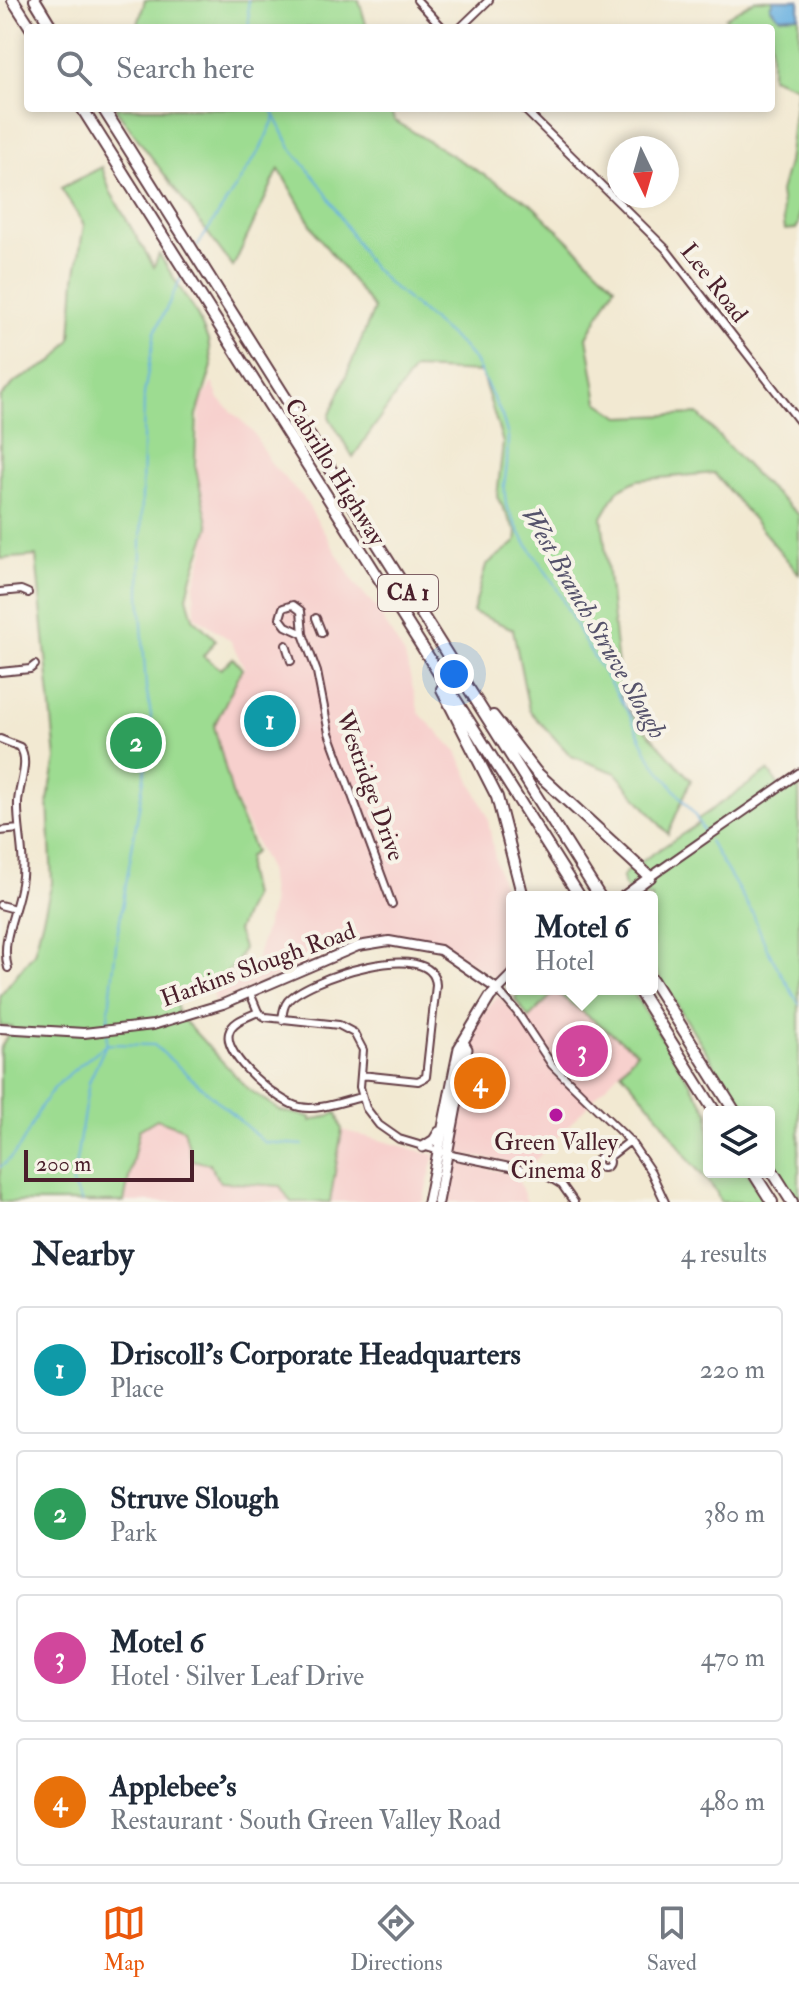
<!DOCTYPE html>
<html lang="en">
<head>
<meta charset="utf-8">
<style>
  body { margin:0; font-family:"IM FELL Double Pica",serif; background:#f2f2f3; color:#1f2937 }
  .controls { position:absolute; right:24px; bottom:24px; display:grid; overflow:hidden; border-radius:8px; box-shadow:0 4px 12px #0003 }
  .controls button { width:72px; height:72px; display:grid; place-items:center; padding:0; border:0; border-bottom:2px solid #e0e1e3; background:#fff; color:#1f2937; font:40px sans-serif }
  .compass { position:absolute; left:607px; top:136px; width:72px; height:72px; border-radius:50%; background:#fff; box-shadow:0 4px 12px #0003; rotate:175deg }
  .scale { position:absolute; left:24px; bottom:20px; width:170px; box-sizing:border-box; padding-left:8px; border:4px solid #4a1f2b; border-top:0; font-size:22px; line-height:28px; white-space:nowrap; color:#4a1f2b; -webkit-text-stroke:6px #f7f3e8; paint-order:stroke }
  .you { position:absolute; left:454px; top:674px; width:28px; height:28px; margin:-20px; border:6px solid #fff; border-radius:50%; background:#1a73e8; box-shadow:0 0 0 12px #1a73e833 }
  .badge { display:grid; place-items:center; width:52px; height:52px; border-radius:50%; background:#ea580c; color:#fff; font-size:26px; font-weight:700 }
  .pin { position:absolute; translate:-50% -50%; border:4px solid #fff; box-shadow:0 2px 8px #0006 }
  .popup { position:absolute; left:506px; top:891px; width:152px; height:104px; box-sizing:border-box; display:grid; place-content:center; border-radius:8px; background:#fff; filter:drop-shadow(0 2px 6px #0005); font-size:26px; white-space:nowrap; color:#747a83 }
  .popup b { font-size:30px; color:#1f2937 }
  .popup::after { content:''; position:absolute; left:50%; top:100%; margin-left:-16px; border:16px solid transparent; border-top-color:#fff }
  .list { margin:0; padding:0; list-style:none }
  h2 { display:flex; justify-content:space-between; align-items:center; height:104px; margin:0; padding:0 32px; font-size:34px }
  h2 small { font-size:26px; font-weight:400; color:#747a83 }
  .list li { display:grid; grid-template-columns:52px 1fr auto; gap:24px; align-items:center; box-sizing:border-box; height:128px; margin:0 16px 16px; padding:0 16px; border:2px solid #e0e1e3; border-radius:8px }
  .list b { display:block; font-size:30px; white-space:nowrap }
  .list p { margin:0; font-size:26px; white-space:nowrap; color:#747a83 }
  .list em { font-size:26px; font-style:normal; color:#747a83 }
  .icon { flex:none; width:44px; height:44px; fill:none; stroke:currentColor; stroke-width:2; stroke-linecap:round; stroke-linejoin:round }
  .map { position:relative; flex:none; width:799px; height:1202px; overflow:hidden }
  .search { position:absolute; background:#fff; box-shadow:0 4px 12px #0003; left:24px; right:24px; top:24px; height:88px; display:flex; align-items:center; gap:20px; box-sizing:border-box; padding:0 28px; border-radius:8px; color:#747a83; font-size:30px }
  .sheet { height:680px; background:#fff }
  nav { display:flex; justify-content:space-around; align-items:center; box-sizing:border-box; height:112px; border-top:2px solid #e0e1e3; background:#fff; font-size:22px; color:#747a83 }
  nav a { display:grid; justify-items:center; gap:4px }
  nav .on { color:#ea580c }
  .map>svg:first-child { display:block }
  .built { fill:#f7d0cd }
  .green { fill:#9ddc91; stroke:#747e5e; stroke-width:2 }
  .water { fill:#69b1e1; stroke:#5a6886; stroke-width:2 }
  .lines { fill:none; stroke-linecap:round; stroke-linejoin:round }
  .stream { stroke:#69b1e1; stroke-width:2 }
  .minor-casing { stroke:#633d44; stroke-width:10 }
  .tertiary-casing { stroke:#633d44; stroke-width:11 }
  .secondary-casing { stroke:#633d44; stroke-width:12 }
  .primary-casing { stroke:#633d44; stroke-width:13 }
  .motorway-casing { stroke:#633d44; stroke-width:14 }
  .minor { stroke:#fff; stroke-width:6 }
  .tertiary { stroke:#fff; stroke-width:7 }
  .secondary { stroke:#fff; stroke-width:8 }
  .primary { stroke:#fff; stroke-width:9 }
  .motorway { stroke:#fff; stroke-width:10 }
  .poi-dot { fill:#b5179e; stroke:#f7f3e8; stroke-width:3 }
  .labels { text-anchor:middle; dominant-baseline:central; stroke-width:8; stroke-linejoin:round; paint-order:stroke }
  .shield { fill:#f7f3e8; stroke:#7e5f64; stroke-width:2 }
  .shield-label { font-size:22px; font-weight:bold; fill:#4a1f2b }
  .street-label { font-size:24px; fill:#4a1f2b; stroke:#f7f3e8 }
  .poi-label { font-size:24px; fill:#4a1f2b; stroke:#f7f3e8 }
  .water-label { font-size:26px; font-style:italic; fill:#55526b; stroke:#f7f3e8 }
</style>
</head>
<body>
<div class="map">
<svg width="799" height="1202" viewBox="0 0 799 1202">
  <rect width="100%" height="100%" fill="#f7f3e8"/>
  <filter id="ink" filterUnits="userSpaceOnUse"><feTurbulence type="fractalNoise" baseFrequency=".0125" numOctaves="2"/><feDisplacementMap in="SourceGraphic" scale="16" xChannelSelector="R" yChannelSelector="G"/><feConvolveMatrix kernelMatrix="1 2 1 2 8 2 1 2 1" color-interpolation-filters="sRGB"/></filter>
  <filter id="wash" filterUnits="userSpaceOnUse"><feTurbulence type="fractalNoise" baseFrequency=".006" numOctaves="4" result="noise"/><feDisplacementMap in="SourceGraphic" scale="32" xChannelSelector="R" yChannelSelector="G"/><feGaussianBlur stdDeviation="1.8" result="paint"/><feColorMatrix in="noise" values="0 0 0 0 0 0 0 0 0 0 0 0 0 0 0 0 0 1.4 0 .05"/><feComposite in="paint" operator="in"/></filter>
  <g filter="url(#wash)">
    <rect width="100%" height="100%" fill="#f2e9d2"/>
    <path class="built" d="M212 382 219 399 253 432 272 465 303 497 355 584 374 605 405 656 419 713 457 752 487 815 496 863 512 915V966L497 979 445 947 402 938 355 945 214 1003 213 995 217 981 255 964 272 905 268 868 227 783 214 725 244 667 230 640 195 616 194 586 205 547 207 524 196 479 201 403Z
      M555 992 638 1052 530 1166 447 1152 462 1056 476 1021 498 995 525 1023Z
      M157 1119 190 1132 258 1183 280 1186 289 1202H124L139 1129Z
      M342 1130 435 1155 423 1202H330Z
      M449 1161 516 1174 527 1202H441Z"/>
    <path class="green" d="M145 0H359L367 28H137Z
      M755 0H799V223L796 229 785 230 780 192 788 163 797 87 771 77V28H732L725 18Z
      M115 108H390L394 120 530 203 615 286 587 337 598 402 620 417 698 414 760 480 799 515V574L714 473 637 480 618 490 602 517 622 704 691 780 668 834 616 773 571 756 529 710 513 629 473 612 486 565 516 542 517 533 497 497 503 443 481 372 414 369 353 457 329 417 374 309 317 235 279 169 233 267Z
      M102 167 110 191 154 267 159 254 198 317 208 340 212 366 197 415 195 465 209 527 192 576 187 597 193 618 216 640 203 656 221 669 233 658 242 669 214 726 234 801 255 852 248 857 247 873 252 896 237 931 243 948 236 964 207 990 175 994 178 1014 247 1088 281 1111 311 1117V1121L337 1113 342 1130 330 1202H291L280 1186 220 1182 209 1164 192 1160 184 1129 157 1119 139 1130 124 1202H0V1049L12 1027 0 1026V995L34 953 52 883 48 800 56 759 36 556 0 559V398L16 381 53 362 71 339 75 279 84 225 61 188Z
      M768 771 785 793 799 785V1202H793L769 1159V1112H744L652 965V897H633L623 884V876L628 870 698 824V819Z
      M519 989H631L709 1113V1172H747L765 1202H720L716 1191 689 1160 653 1108 621 1071 637 1052 555 992 529 1018 515 999Z"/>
    <path class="water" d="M773 0H799V16L779 17 770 7Z"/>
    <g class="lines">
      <path class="stream" d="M248 0 249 28
        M271 108 291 148 322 187 368 262 386 281 463 347 475 361 502 416 508 436 507 465 504 485 506 505 522 537 555 585 584 641 629 714 651 759 694 814 706 835
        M197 247 261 148 275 117
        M709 841 753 914 767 949 799 1004
        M107 1028 117 937 148 754 151 715 146 687 140 594 144 394 155 332 183 274
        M0 1167C24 1151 30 1123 45 1100 60 1078 86 1061 106 1044L107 1034
        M82 1202 72 1185 89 1082 106 1044 154 1045 264 1142 303 1145"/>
    </g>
  </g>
  <g filter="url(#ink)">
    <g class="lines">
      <defs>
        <path id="minor" d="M417 0 443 28
          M460 28 489 0
          M523 108 665 248 799 421
          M0 592 21 590 28 593
          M316 618 322 633
          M303 634 286 626 280 618 283 608 293 605 301 611 303 634 317 672 329 733 392 904
          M286 645 291 661
          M0 672 30 669 35 665
          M0 739 20 747C30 761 19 785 18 802 17 829 26 856 21 884 17 912 0 940 8 968
          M0 831 19 829
          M0 905 15 909
          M497 989 517 1012 552 1065 630 1141 651 1172 665 1202
          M250 993 258 1012 265 1017 339 1025 354 1033 363 1050 360 1087 366 1108 379 1125 399 1139 456 1156 544 1174 562 1185 574 1202
          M258 1012C247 1017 232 1021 229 1033 223 1056 279 1103 300 1107 319 1111 343 1101 362 1097
          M282 1020C283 1013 283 1007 287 1002 304 979 434 936 436 985L426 1077 418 1081 361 1075
          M597 1162a6 6 0 1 1 12 0a6 6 0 1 1-12 0Z
          M608 1158 630 1141"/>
        <path id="tertiary" d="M650 877 799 773"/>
        <path id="secondary" d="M0 1028 84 1033 153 1025 223 1004 358 946 389 941 440 950 497 989"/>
        <path id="primary" d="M623 897 650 877
          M423 1147 434 1140 439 1132
          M428 1202 459 1048 490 997 512 975
          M438 1202 467 1049 463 1042"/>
        <path id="motorway" d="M13 0 31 28
          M35 0 52 28
          M82 108 580 897
          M103 108 600 897
          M442 689 497 797 523 897
          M493 716 536 772 650 877
          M652 980 735 1112
          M638 989 715 1112
          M769 1166 792 1202
          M753 1172 772 1202"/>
      </defs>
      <use href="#minor" class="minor-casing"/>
      <use href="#tertiary" class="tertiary-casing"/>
      <use href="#secondary" class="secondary-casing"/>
      <use href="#primary" class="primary-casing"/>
      <use href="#motorway" class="motorway-casing"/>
      <use href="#minor" class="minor"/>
      <use href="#tertiary" class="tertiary"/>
      <use href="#secondary" class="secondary"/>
      <use href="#primary" class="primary"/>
      <use href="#motorway" class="motorway"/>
    </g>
  </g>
  <circle class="poi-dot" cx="556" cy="1115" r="8"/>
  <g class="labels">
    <rect class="shield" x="378" y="575" width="60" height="36" rx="6"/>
    <g class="shield-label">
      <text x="408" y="593">CA 1</text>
    </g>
    <g class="street-label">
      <text transform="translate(714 283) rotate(52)">Lee Road</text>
      <text transform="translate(335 472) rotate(58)">Cabrillo Highway</text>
      <text transform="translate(370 786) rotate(70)">Westridge Drive</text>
      <text transform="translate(258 965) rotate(-20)">Harkins Slough Road</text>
    </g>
    <g class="poi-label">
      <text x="556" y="1142">Green Valley<tspan x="556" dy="28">Cinema 8</tspan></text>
    </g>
    <g class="water-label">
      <text transform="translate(594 623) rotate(60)">West Branch Struve Slough</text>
    </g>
  </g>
</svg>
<div class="controls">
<button><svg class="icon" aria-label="layers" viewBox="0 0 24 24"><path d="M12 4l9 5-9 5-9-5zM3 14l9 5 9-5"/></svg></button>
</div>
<svg class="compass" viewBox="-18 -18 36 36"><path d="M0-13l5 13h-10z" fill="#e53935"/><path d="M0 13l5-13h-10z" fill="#747a83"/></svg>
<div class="scale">200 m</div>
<div class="you"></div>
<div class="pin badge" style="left:270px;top:721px;background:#0f9aa8">1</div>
<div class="pin badge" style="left:136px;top:743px;background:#2e9e5b">2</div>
<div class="pin badge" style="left:582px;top:1051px;background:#d1479c">3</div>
<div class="popup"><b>Motel 6</b>Hotel</div>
<div class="pin badge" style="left:480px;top:1083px;background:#e8710a">4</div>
<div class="search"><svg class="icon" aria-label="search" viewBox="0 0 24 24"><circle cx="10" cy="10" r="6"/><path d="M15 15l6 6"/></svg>Search here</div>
</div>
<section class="sheet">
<h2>Nearby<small>4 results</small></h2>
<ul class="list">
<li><span class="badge" style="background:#0f9aa8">1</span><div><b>Driscoll's Corporate Headquarters</b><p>Place</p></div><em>220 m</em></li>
<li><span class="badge" style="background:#2e9e5b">2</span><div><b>Struve Slough</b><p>Park</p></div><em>380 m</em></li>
<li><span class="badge" style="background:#d1479c">3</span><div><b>Motel 6</b><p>Hotel · Silver Leaf Drive</p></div><em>470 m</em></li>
<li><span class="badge" style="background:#e8710a">4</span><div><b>Applebee's</b><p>Restaurant · South Green Valley Road</p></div><em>480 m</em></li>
</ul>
</section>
<nav>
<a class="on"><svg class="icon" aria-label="map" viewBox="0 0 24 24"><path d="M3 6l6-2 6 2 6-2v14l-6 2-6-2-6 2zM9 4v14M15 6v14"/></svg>Map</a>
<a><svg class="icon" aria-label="directions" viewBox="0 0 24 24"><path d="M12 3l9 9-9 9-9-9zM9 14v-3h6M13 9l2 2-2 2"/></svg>Directions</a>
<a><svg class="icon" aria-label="saved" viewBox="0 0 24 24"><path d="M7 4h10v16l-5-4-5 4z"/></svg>Saved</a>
</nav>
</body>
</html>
